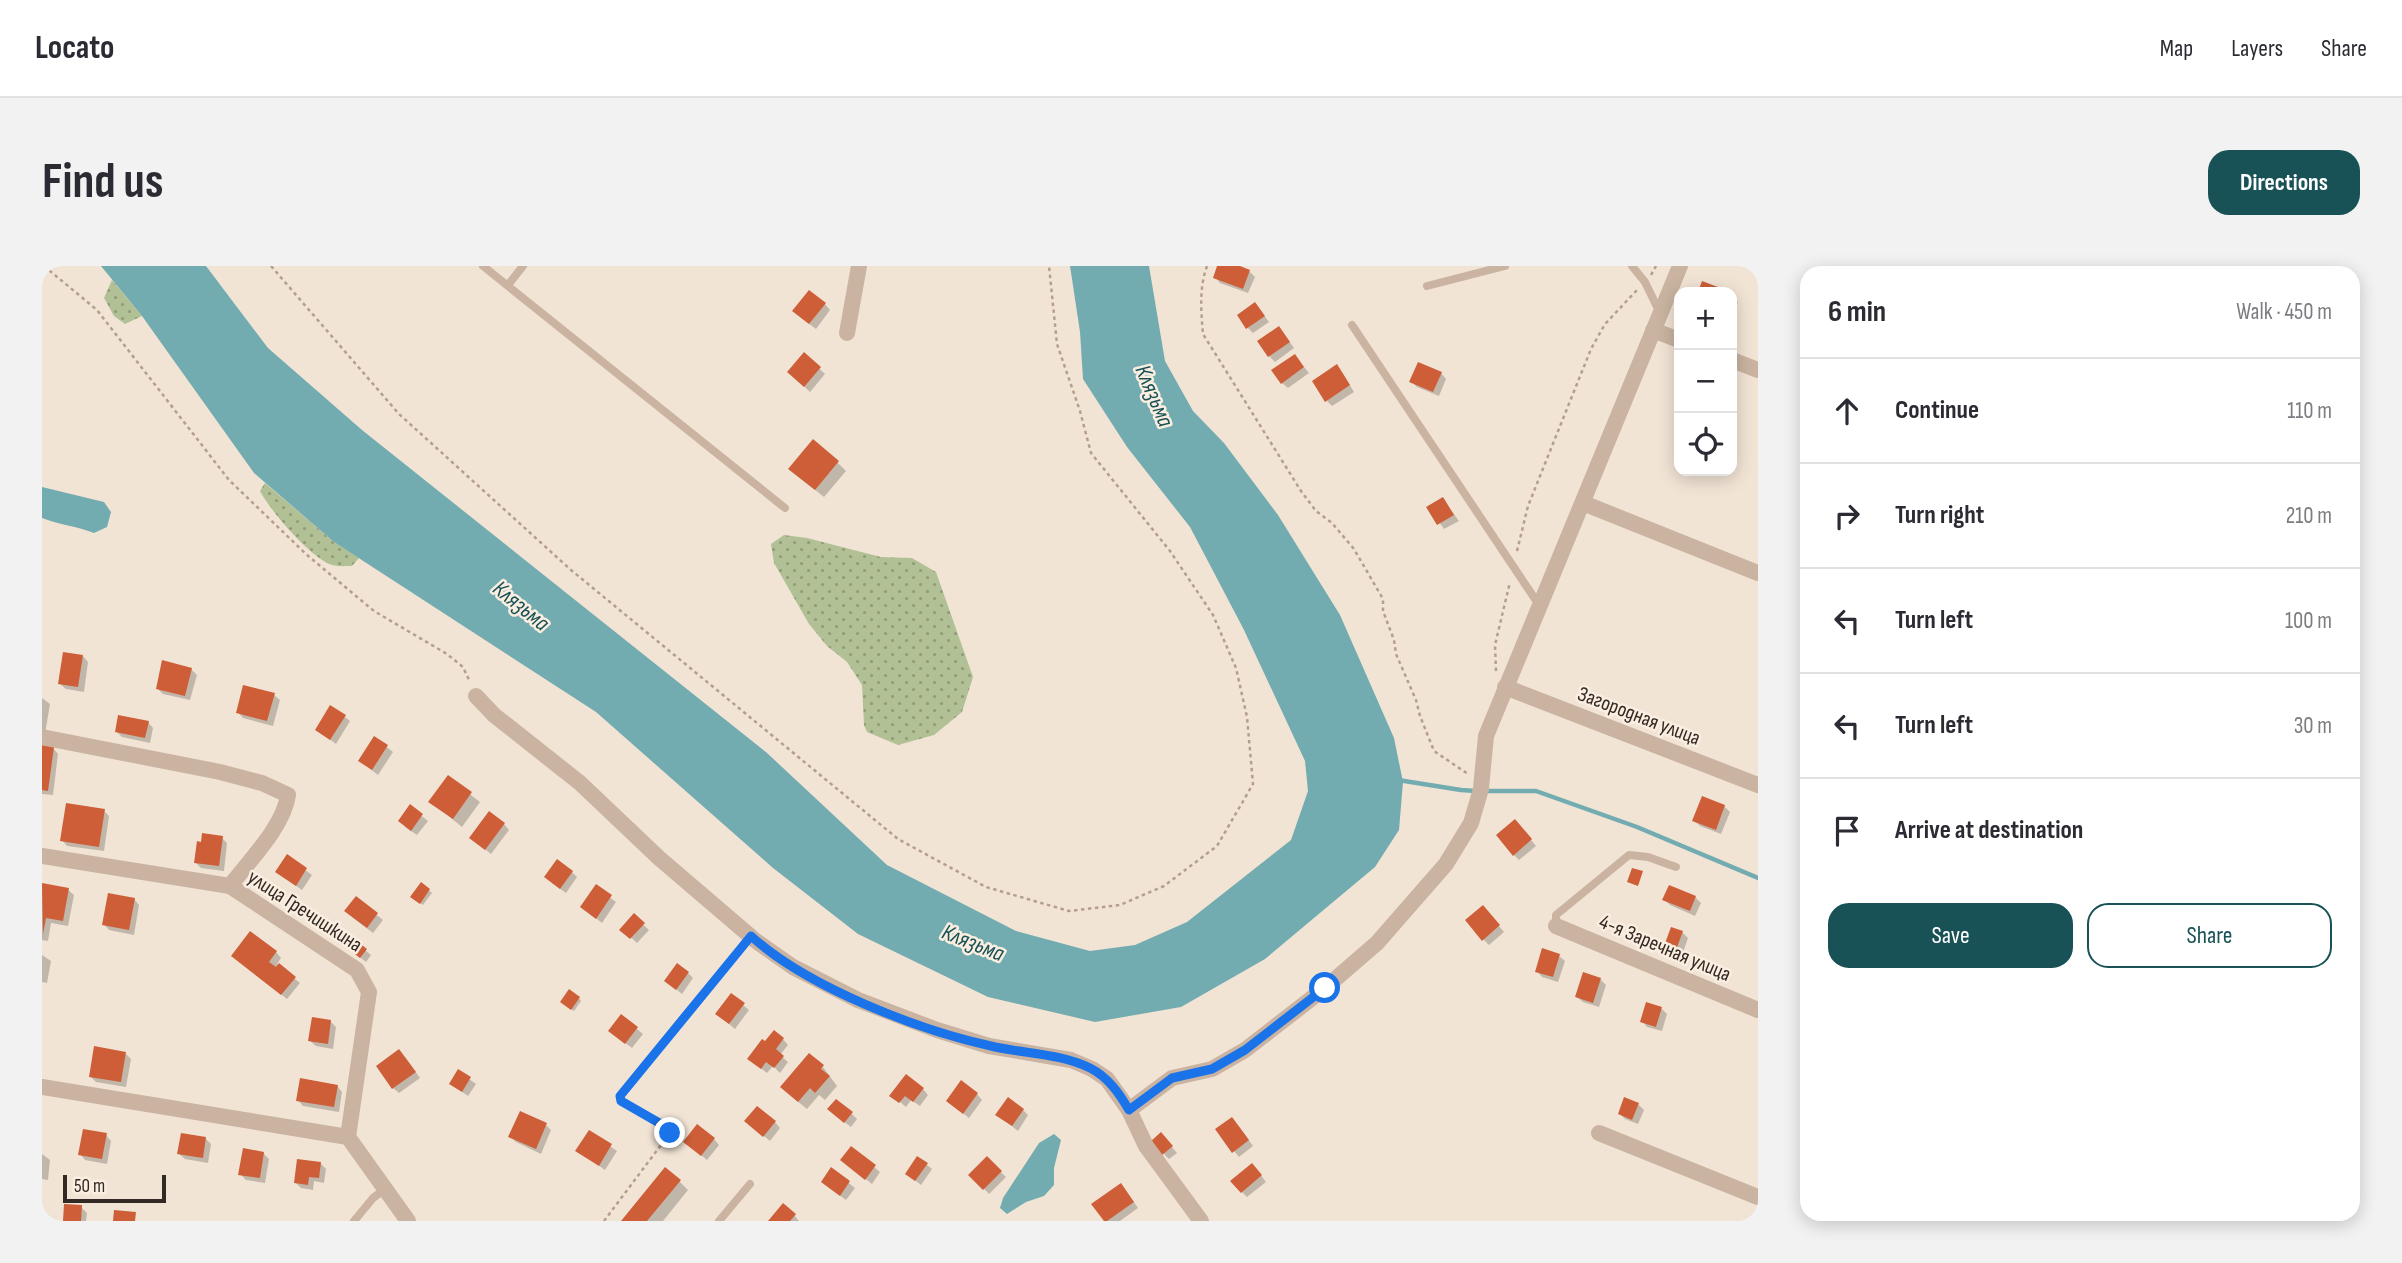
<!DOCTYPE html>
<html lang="en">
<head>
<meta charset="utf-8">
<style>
  body { margin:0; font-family:"Sofia Sans Condensed",sans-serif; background:#f2f2f3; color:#2b2b33 }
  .controls { position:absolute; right:21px; top:21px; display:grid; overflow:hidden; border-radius:14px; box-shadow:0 4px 18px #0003 }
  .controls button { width:63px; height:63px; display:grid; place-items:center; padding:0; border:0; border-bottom:2px solid #e1e1e2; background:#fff; color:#2b2b33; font:35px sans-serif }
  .scale { position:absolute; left:21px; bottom:18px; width:103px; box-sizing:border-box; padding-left:7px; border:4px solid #332924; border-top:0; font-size:19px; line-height:24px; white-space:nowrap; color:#332924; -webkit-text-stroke:5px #faeee1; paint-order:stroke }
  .stop { position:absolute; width:21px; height:21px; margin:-16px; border:5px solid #1a73e8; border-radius:50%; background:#fff }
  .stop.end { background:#1a73e8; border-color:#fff; box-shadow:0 2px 7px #0008 }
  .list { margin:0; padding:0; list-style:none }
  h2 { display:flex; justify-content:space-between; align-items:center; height:91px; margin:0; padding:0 28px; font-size:30px }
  h2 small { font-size:23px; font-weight:400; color:#7c7c81 }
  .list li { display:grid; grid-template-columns:46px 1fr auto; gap:21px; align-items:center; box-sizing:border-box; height:105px; padding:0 28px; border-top:2px solid #e1e1e2 }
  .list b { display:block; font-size:26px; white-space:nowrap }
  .list em { font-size:23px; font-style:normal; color:#7c7c81 }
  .actions { display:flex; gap:14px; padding:21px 28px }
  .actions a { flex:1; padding:16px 0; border:2px solid #185156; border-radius:21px; text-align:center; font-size:24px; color:#185156 }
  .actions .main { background:#185156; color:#fff }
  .icon { flex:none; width:38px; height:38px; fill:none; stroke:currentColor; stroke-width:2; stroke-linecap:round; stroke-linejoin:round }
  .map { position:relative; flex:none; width:1716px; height:955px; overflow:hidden; border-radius:21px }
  header { display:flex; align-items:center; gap:42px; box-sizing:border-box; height:98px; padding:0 35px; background:#fff; border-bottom:2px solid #e1e1e2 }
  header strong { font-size:33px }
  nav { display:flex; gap:38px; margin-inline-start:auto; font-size:24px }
  .intro { display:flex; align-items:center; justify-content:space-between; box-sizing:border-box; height:168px; padding:0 42px }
  h1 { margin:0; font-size:49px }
  .button { padding:18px 32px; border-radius:21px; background:#185156; color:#fff; font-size:24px; font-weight:700 }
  main { display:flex; gap:42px; padding:0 42px }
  aside { flex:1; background:#fff; border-radius:21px; box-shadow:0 4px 18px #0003 }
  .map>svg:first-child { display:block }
  .grass { fill:url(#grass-dots) }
  .water { fill:#73acb0 }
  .shadow { fill:#0003 }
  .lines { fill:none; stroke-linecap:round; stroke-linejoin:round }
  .stream { stroke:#73acb0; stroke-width:4.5 }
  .building { fill:#cd5e38 }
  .path { stroke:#b59e8b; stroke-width:2.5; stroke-dasharray:3.5 3.5; stroke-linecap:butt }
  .lane { stroke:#cab4a1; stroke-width:8 }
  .street { stroke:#cab4a1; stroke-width:16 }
  .route { stroke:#1a73e8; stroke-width:9 }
  .labels { text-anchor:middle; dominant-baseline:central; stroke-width:5; stroke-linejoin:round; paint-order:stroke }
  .street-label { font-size:21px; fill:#332924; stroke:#faeee1 }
  .water-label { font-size:23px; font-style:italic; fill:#185156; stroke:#faeee1 }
</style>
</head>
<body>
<header>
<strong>Locato</strong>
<nav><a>Map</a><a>Layers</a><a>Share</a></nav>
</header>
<div class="intro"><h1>Find us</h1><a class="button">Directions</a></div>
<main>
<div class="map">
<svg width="1716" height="955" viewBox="0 0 1716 955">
  <defs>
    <pattern id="grass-dots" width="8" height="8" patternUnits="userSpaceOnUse" patternTransform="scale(1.75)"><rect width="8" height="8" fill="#b1c195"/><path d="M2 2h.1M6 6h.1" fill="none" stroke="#919d79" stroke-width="1.8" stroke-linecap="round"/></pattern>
  </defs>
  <rect width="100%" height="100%" fill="#f2e4d5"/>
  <path class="grass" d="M70 14 100 50 83 58 72 50 62 32Z
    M223 217 292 276 317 292 310 300C302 300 294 301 287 298 266 288 229 246 218 225Z
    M742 269 765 272 839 291 870 292 894 306 931 411 920 446 892 469 856 479 825 466 822 459 820 419 805 396 785 380 767 358 732 297 729 278Z"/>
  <path class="water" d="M59 0H164L226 82 320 164 725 487 845 599 974 665 1048 685 1093 679 1145 656 1249 574 1266 525 1263 495 1202 364 1148 261 1085 181 1041 113 1038 66 1028 0H1107L1123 95 1151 145 1182 177 1236 249 1298 349 1352 472 1361 516 1357 564 1333 601 1223 693 1139 741 1053 756 946 731 816 668 731 602 554 446 292 276 212 207 100 50Z
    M0 221 62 236 69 246 65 261 52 267C35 260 17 259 0 252Z
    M1012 868 1019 874 1012 902V919L1002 930 984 936 965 948 958 942 961 932 997 877Z"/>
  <path class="shadow" d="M1177 0H1193L1207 5 1213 11 1206 27 1178 17 1173 11Z
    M1690 30 1696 36 1691 48 1690 47Z
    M783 38 788 44 774 63 758 51Z
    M1218 44 1227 56 1211 67 1206 62Z
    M1242 68 1252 82 1233 96 1227 90Z
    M763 89 783 108 768 126 747 106Z
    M1253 90 1267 107 1246 122 1240 117Z
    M1300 106 1312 126 1290 140 1285 135Z
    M1399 107 1404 113 1397 130 1375 121 1370 116Z
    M795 196 804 205 782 231 757 211Z
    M1401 233 1417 255 1402 263 1387 242Z
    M41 390 46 396 42 426 24 423 18 418Z
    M149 403 155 409 148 434 121 428 115 422Z
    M232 429 238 434 231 460 201 452 196 446Z
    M0 432 8 438 3 468 0 467Z
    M302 450 308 455 294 478 275 464Z
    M106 456 111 462 108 477 80 471 75 466Z
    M333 472 351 486 336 509 318 495Z
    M0 481 11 482 16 488 11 529 0 528Z
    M406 511 438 536 420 561 389 536Z
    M1682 540 1688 546 1679 568 1658 560 1652 554Z
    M368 541 386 555 375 569 363 561Z
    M62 545 67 550 62 585 25 580 20 574Z
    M462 558 467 564 449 588 435 577Z
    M1478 561 1494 580 1477 594 1472 589Z
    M180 572 185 577 182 605 159 602 154 597Z
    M246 591 270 609 260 624 241 611Z
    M530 606 535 611 524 627 510 617Z
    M0 619 26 624 32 629 26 660 9 657 6 675 0 674Z
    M380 619 390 627 381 639 373 633Z
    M554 621 574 636 560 657 540 641Z
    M1653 631 1659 637 1653 650 1628 639 1623 634Z
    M314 632 341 654 331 667 310 651Z
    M92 633 97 639 92 669 67 664 62 658Z
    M1446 647 1462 666 1447 679 1441 673Z
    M592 650 607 664 595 677 580 663Z
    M1640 666 1646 672 1640 689 1630 685 1624 680Z
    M295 674 323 684 329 689 324 696Z
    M234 686 239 692 235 698 258 717 245 733 197 695Z
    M0 689 9 695 5 717 0 716Z
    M1517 690 1523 695 1516 716 1500 711 1495 705Z
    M646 707 651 712 640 728 630 720Z
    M1558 713 1564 719 1557 741 1541 736 1535 731Z
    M537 732 539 735 532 745 522 738Z
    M1605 738 1620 743 1625 748 1620 765 1605 761 1600 755Z
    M701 739 707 744 693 763 681 753Z
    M579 750 601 768 590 782 574 770Z
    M288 755 294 761 291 783 274 780 268 775Z
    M741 773 746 779 738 789 746 796 738 807 731 800 725 807 713 798Z
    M84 788 89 793 84 821 54 816 48 810Z
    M363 791 378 812 357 827 351 822Z
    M781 801 795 820 783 834 777 829 765 843 749 830Z
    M417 806 434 818 426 830 409 818Z
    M295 820 300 826 297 846 261 840 256 834Z
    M881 823 886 829 878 840 869 834 864 841 853 832Z
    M935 828 940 834 927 852 912 840Z
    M1596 838 1602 844 1596 858 1583 853 1578 848Z
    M981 844 986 849 976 865 956 849Z
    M810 848 815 853 809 861 793 849Z
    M733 856 738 862 728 875 710 860Z
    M1195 858 1211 880 1197 891 1192 885Z
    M504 859 509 864 499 888 474 876 469 871Z
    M547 866 575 885 563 904 536 885Z
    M64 869 69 875 65 898 43 894 38 888Z
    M164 873 169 878 166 897 143 893 137 888Z
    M672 873 677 879 665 894 649 881Z
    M1124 874 1135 887 1127 893 1122 888Z
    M809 882 838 906 830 918 806 899Z
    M221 887 227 893 223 917 204 914 198 908Z
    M0 888 8 894 6 914 0 913Z
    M945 893 964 911 947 928 929 909Z
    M278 897 284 903 282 917 272 915 271 924 259 922 254 917Z
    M884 898 890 903 879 919 865 908Z
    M790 904 813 922 804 934 786 921Z
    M1215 904 1224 916 1205 931 1200 926Z
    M637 915 646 924 621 955H581Z
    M1084 925 1096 942 1078 955H1064Z
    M39 941 45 947 44 955H23Z
    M752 949 757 955H728Z"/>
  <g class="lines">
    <path class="stream" d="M1356 514 1419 524 1434 525
      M1443 525H1494L1595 561 1716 612"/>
  </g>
  <path class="building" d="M1175 0H1198L1208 4 1201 23 1171 12Z
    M1660 15 1689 26H1656Z
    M767 24 784 37 767 58 750 45Z
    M1213 36 1223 50 1204 63 1195 49Z
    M1237 60 1248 76 1226 91 1215 75Z
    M762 86 779 101 762 121 745 106Z
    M1253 88 1262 101 1239 118 1229 104Z
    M1376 96 1400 106 1391 126 1367 116Z
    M1295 98 1308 119 1283 136 1270 115Z
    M771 173 797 195 773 224 746 203Z
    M1401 231 1412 249 1395 259 1384 241Z
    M21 386 41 389 36 421 16 418Z
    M120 394 150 402 143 430 114 423Z
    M201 419 233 427 225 455 194 447Z
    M288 439 304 449 288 474 273 464Z
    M76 449 107 455 103 472 73 466Z
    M332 470 346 479 330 504 316 495Z
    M0 479 12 481 6 525 0 524Z
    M406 509 430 526 411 553 386 536Z
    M1660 530 1683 539 1674 564 1650 555Z
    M24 537 63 543 57 581 18 575Z
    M368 538 381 548 369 565 356 555Z
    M447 545 463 557 443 584 427 572Z
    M1473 553 1490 573 1471 590 1454 569Z
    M160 567 181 570 177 600 152 597 155 575 159 576Z
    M245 588 265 602 254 620 233 606Z
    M515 593 531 605 518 623 502 611Z
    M1590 602 1601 605 1596 620 1585 616Z
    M379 616 388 623 378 638 368 631Z
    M0 617 27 622 21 655 4 652 1 668Z
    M554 618 570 629 554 653 538 641Z
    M1627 619 1654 630 1648 645 1620 634Z
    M66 627 93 632 87 664 60 659Z
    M314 630 336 647 325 662 302 645Z
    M1441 639 1458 659 1440 675 1423 654Z
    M592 647 603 657 588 673 577 664Z
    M294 659 325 683 318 692 287 668Z
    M1629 661 1641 665 1634 684 1622 680Z
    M208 665 235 685 227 696 234 701 237 697 254 711 239 729 189 690Z
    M1500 682 1518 688 1511 711 1493 706Z
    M635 697 647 706 634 724 622 715Z
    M1541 706 1559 712 1551 737 1533 731Z
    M527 723 538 731 529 744 518 736Z
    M689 727 703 737 687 758 673 748Z
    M1604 736 1620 741 1614 761 1598 756Z
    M579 748 596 761 583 778 566 765Z
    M270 751 289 754 286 778 266 775Z
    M732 764 742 772 734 783 742 790 732 802 724 796 719 803 705 793 720 773 723 775Z
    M52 780 84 786 79 816 47 811Z
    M357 783 374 806 350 823 334 800Z
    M767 787 782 799 779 803 788 810 773 827 768 822 756 836 738 821Z
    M416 803 429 811 420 826 407 818Z
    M864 808 882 822 871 836 863 830 857 837 847 830Z
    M258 812 296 819 292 841 254 835Z
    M919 814 936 827 921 848 904 835Z
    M966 831 982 843 970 860 953 849Z
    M1582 831 1597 837 1590 854 1576 848Z
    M794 833 811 846 802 857 785 843Z
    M715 840 734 855 721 871 702 855Z
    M478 845 505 857 494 883 466 871Z
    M1190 851 1207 874 1190 887 1173 863Z
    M655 858 673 872 659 890 641 876Z
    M41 863 65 867 60 893 36 889Z
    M547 864 570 878 557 900 533 885Z
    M1119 866 1131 880 1120 889 1109 875Z
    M139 867 164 871 161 892 135 888Z
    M809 880 834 899 823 914 798 894Z
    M201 882 222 886 218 912 196 909Z
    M875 890 886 897 873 915 863 908Z
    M945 890 960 905 941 924 926 909Z
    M255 893 279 896 277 912 267 911 266 919 252 917Z
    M1210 897 1220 909 1199 927 1188 915Z
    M623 901 639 914 605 955H579Z
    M789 901 808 915 798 930 779 916Z
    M1079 917 1092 936 1065 955H1062L1049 938Z
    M741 937 754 948 748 955H726Z
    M22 938 40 939 39 955H21Z
    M72 944 94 946 93 955H71Z"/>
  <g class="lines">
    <path class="path" d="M2 0 55 44 187 214 265 289 332 345 405 388 421 401 428 416
      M229 0 357 148 529 304 856 573 944 621 1027 645 1078 639 1122 620 1175 580 1211 518 1205 451 1194 402 1171 349 1128 285 1049 187 1038 145 1015 78 1007 0
      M1165 0C1157 22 1159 45 1161 68L1259 225 1274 245 1290 257 1312 283 1341 333V345L1352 374 1354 388 1374 434 1378 450 1392 485 1426 508
      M1609 9 1614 0
      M1475 285 1486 240 1549 83 1563 58 1595 24
      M1454 405 1453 379 1468 316
      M562 955 628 867 626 862 579 835 578 830 700 680"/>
    <path class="lane" d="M441 0 743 242
      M1590 0 1603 16 1617 45
      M466 19 481 0
      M1385 20 1463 0
      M1310 59 1497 339
      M1514 660V649L1587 589 1606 591 1634 601
      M312 955 331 932 343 923
      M677 955 708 918"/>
    <path class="street" d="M1611 64 1637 74
      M805 67 817 0
      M1690 94 1716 104
      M1541 237 1716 307
      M1463 421 1716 519
      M434 430 452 449 538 517 617 592 714 675 751 701 816 734 895 764 947 780 1029 794 1050 803 1065 813 1087 844 1104 880 1159 955
      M0 471 178 506 220 517 246 529C242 560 207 595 188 620
      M1439 522 1444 470 1638 0
      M0 590 188 620 315 704 327 726 306 871 366 955
      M1514 660 1716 744
      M0 821 306 871
      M1087 844 1130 812 1170 803 1203 784 1283 722 1335 677 1404 598 1429 557 1439 523
      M1557 867 1716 931"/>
  </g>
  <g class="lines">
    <path class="route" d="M628 867 626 862 579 835 578 830 709 670C765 721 876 764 949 780 982 788 1017 787 1048 802 1066 811 1077 827 1087 844L1130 812 1170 803 1203 784 1283 722"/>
  </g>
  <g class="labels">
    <g class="street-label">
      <text transform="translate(1597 450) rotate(21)">Загородная улица</text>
      <text transform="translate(263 645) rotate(33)">улица Гречишкина</text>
      <text transform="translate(1623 682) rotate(23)">4-я Заречная улица</text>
    </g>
    <g class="water-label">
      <text transform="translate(1112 130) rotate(67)">Клязьма</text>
      <text transform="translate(479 340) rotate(39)">Клязьма</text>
      <text transform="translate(931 677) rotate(22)">Клязьма</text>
    </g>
  </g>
</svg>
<div class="controls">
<button>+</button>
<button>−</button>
<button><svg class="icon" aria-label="locate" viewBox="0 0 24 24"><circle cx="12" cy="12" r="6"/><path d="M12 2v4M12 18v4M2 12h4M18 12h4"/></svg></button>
</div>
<div class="scale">50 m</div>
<div class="stop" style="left:1283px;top:722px"></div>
<div class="stop end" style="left:628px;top:867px"></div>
</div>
<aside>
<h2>6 min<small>Walk · 450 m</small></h2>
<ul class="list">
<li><svg class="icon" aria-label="ahead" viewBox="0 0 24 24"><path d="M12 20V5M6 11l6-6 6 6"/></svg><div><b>Continue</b></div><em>110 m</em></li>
<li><svg class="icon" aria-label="right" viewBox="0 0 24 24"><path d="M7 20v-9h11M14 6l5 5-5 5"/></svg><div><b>Turn right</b></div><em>210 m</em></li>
<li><svg class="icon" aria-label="left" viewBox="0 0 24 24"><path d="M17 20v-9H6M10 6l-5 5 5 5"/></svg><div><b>Turn left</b></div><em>100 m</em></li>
<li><svg class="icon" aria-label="left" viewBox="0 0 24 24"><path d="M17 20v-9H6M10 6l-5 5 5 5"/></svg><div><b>Turn left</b></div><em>30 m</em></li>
<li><svg class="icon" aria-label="arrive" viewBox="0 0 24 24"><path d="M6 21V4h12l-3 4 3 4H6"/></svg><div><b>Arrive at destination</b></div></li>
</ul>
<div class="actions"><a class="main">Save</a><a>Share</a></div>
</aside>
</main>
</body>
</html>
